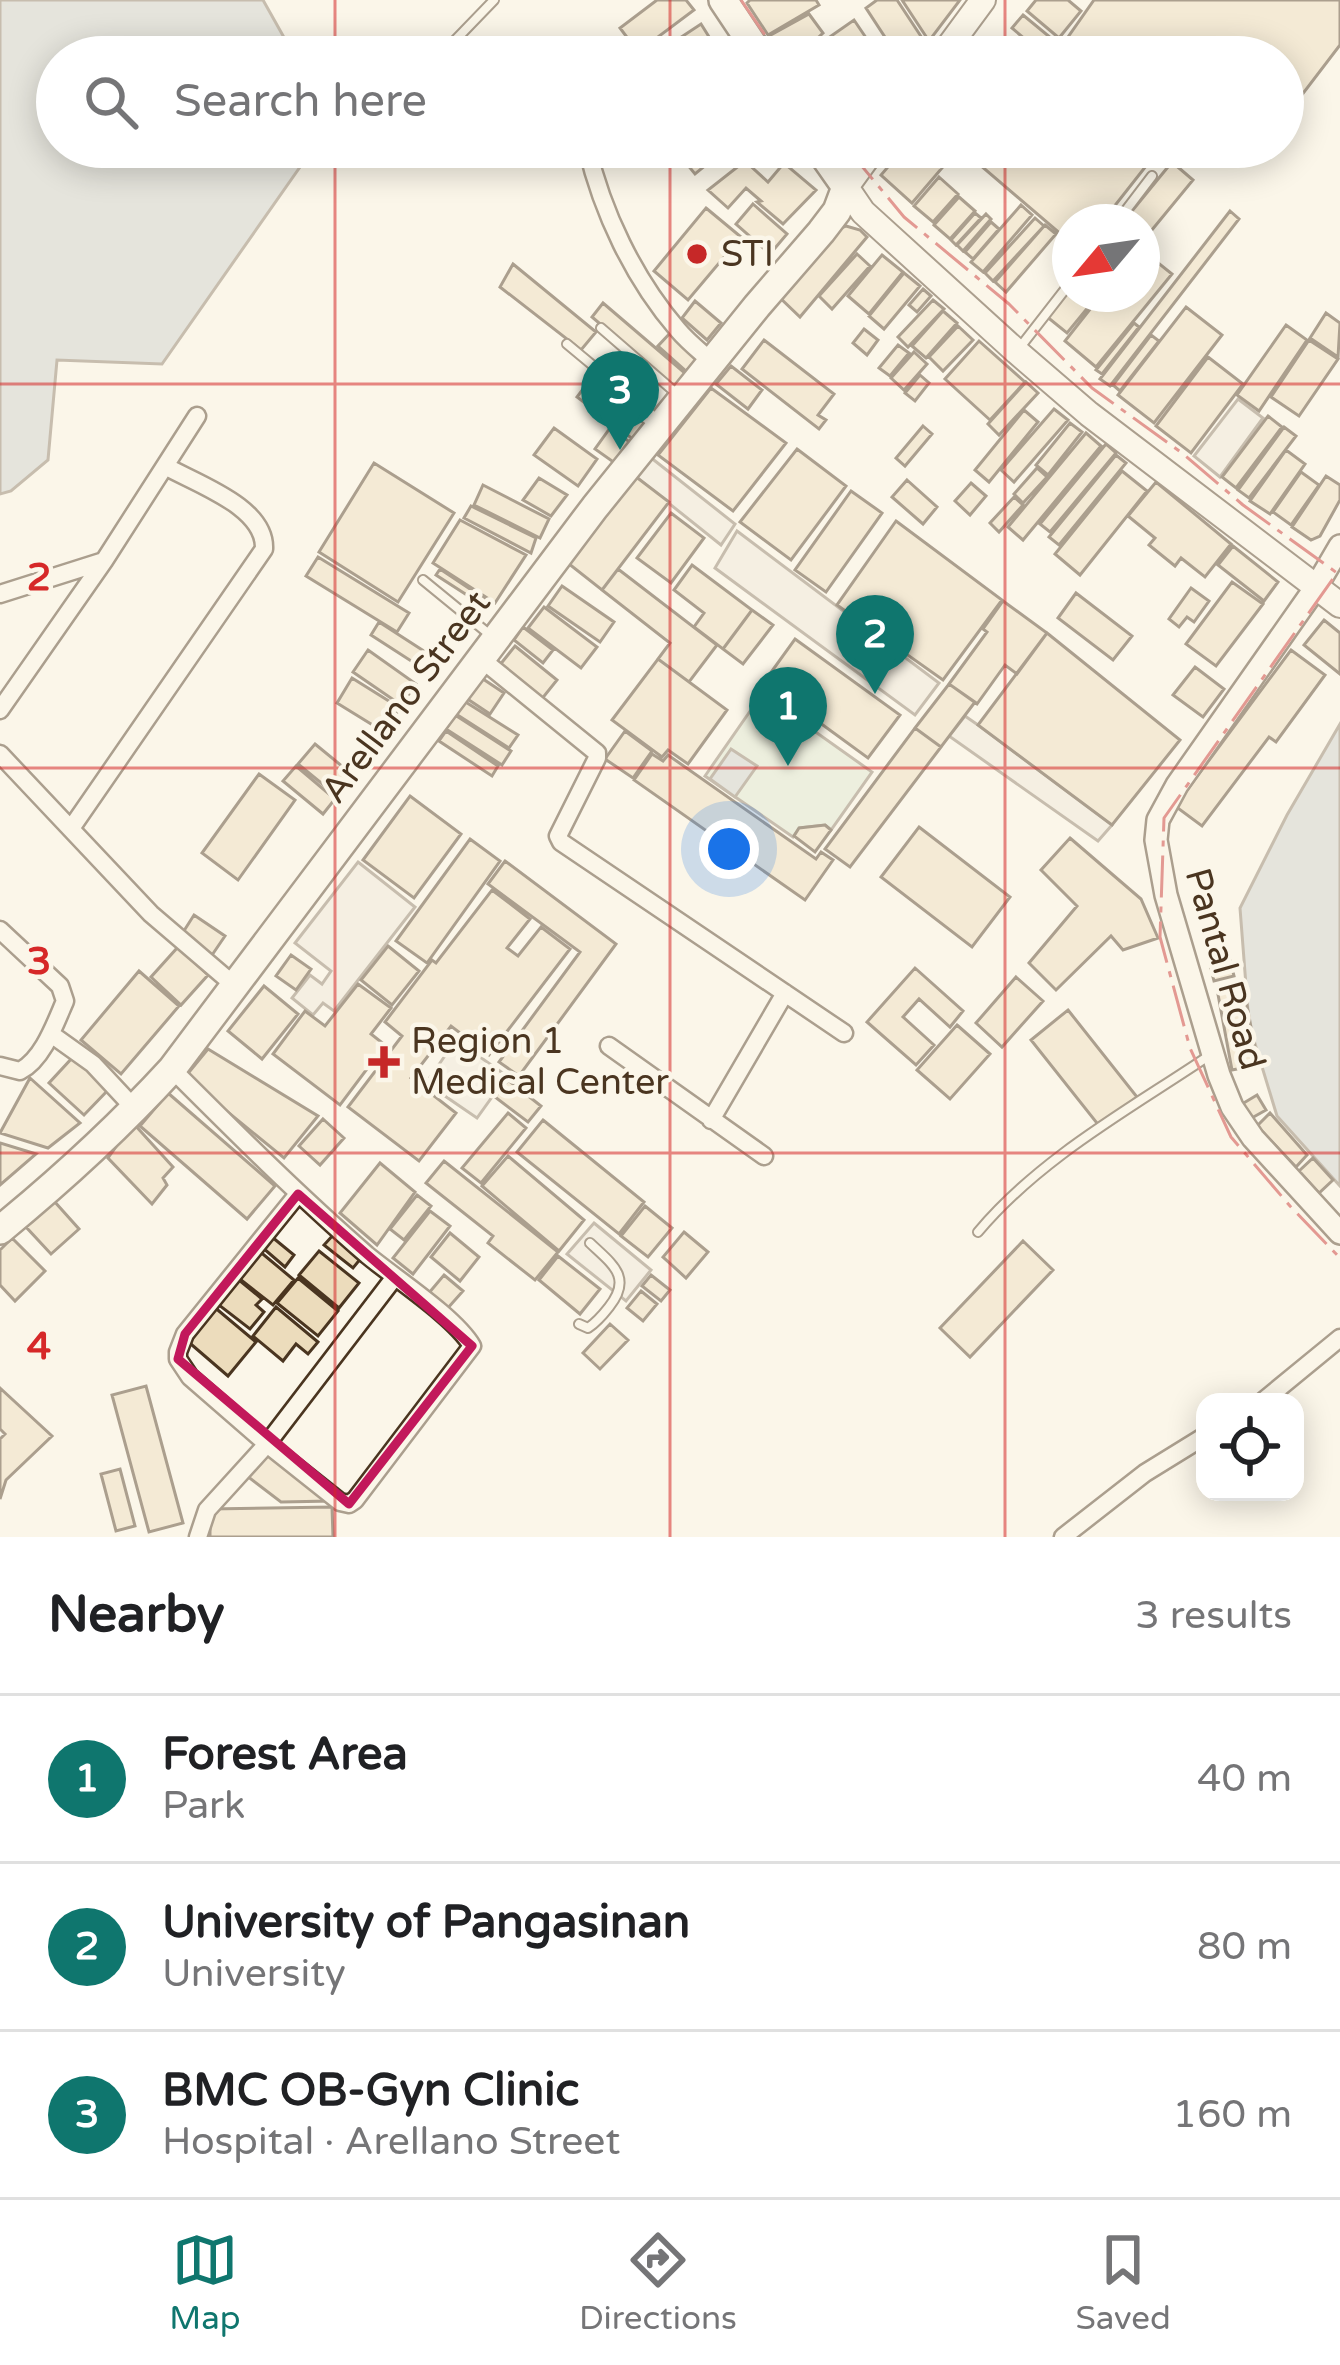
<!DOCTYPE html>
<html lang="en">
<head>
<meta charset="utf-8">
<style>
  body { margin:0; font-family:"Varela Round",sans-serif; background:#f2f2f2; color:#202124 }
  .controls { position:absolute; right:36px; bottom:36px; display:grid; overflow:hidden; border-radius:24px; box-shadow:0 6px 30px #0003 }
  .controls button { width:108px; height:108px; display:grid; place-items:center; padding:0; border:0; border-bottom:3px solid #e0e0e0; background:#fff; color:#202124; font:60px sans-serif }
  .compass { position:absolute; left:1052px; top:204px; width:108px; height:108px; border-radius:50%; background:#fff; box-shadow:0 6px 30px #0003; rotate:241deg }
  .you { position:absolute; left:729px; top:849px; width:42px; height:42px; margin:-30px; border:9px solid #fff; border-radius:50%; background:#1a73e8; box-shadow:0 0 0 18px #1a73e833 }
  .badge { display:grid; place-items:center; width:78px; height:78px; border-radius:50%; background:#0f766e; color:#fff; font-size:39px; font-weight:700 }
  .pin { position:absolute; translate:-50% -99px; filter:drop-shadow(0 3px 6px #0008) }
  .pin::after { content:''; position:absolute; top:63px; width:42px; height:36px; background:inherit; clip-path:polygon(0 0,100% 0,50% 100%) }
  .list { margin:0; padding:0; list-style:none }
  h2 { display:flex; justify-content:space-between; align-items:center; height:156px; margin:0; padding:0 48px; font-size:51px }
  h2 small { font-size:39px; font-weight:400; color:#757577 }
  .list li { display:grid; grid-template-columns:78px 1fr auto; gap:36px; align-items:center; box-sizing:border-box; height:168px; padding:0 48px; border-top:3px solid #e0e0e0 }
  .list b { display:block; font-size:45px; white-space:nowrap }
  .list p { margin:0; font-size:39px; white-space:nowrap; color:#757577 }
  .list em { font-size:39px; font-style:normal; color:#757577 }
  .icon { flex:none; width:66px; height:66px; fill:none; stroke:currentColor; stroke-width:2; stroke-linecap:round; stroke-linejoin:round }
  .map { position:relative; flex:none; width:1340px; height:1537px; overflow:hidden }
  .search { position:absolute; background:#fff; box-shadow:0 6px 30px #0003; left:36px; right:36px; top:36px; height:132px; display:flex; align-items:center; gap:30px; box-sizing:border-box; padding:0 42px; border-radius:66px; color:#757577; font-size:45px }
  .sheet { height:660px; background:#fff }
  nav { display:flex; justify-content:space-around; align-items:center; box-sizing:border-box; height:168px; border-top:3px solid #e0e0e0; background:#fff; font-size:33px; color:#757577 }
  nav a { display:grid; justify-items:center; gap:6px }
  nav .on { color:#0f766e }
  .map>svg:first-child { display:block }
  .green { fill:#dce7d0; stroke:#887966; stroke-width:3 }
  .parking { fill:#ede7d9; stroke:#887966; stroke-width:3 }
  .water { fill:#c9cecd; stroke:#887966; stroke-width:3 }
  .building { fill:#ecdcbc; stroke:#4a3520; stroke-width:3 }
  .lines { fill:none; stroke-linecap:round; stroke-linejoin:round }
  .service-casing { stroke:#4a3520; stroke-width:12 }
  .minor-casing { stroke:#4a3520; stroke-width:21 }
  .tertiary-casing { stroke:#4a3520; stroke-width:26 }
  .primary-casing { stroke:#4a3520; stroke-width:28 }
  .trunk-casing { stroke:#4a3520; stroke-width:32 }
  .service { stroke:#fbf6e9; stroke-width:8 }
  .minor { stroke:#fbf6e9; stroke-width:16 }
  .tertiary { stroke:#fbf6e9; stroke-width:21 }
  .primary { stroke:#fbf6e9; stroke-width:24 }
  .trunk { stroke:#fbf6e9; stroke-width:27 }
  .power { stroke:#c62828; stroke-width:3; stroke-dasharray:42 9 6 9; stroke-linecap:butt }
  .marked { fill:none; stroke:#c2185b; stroke-width:9; stroke-linejoin:round }
  .grid { fill:none; stroke:#d62828; stroke-width:3; stroke-opacity:0.55 }
  .poi-dot { fill:#c62828; stroke:#fbf6e9; stroke-width:4.5 }
  .labels { text-anchor:middle; dominant-baseline:central; stroke-width:9; stroke-linejoin:round; paint-order:stroke }
  .poi-label { font-size:36px; fill:#4a3520; stroke:#fbf6e9; text-anchor:start }
  .street-label { font-size:36px; fill:#4a3520; stroke:#fbf6e9 }
  .grid-label { font-size:39px; text-anchor:middle; font-weight:bold; fill:#d62828; stroke:#fbf6e9; stroke-width:9; stroke-linejoin:round; paint-order:stroke }
</style>
</head>
<body>
<div class="map">
<svg width="1340" height="1537" viewBox="0 0 1340 1537">
  <rect width="100%" height="100%" fill="#fbf6e9"/>
  <path class="green" d="M762 694 872 772 831 830 825 825 800 828 793 837 705 776Z"/>
  <path class="parking" d="M1238 399 1263 418 1220 477 1194 456Z
    M645 453 735 524 721 545 631 473Z
    M737 531 939 683 915 715 715 568Z
    M965 716 978 725 1112 825 1098 841 949 736Z
    M358 862 415 907 334 1011 323 1003 313 1015 292 998 310 975 322 984 331 971 295 943Z
    M456 1040 507 1076 477 1118 426 1083Z
    M594 1223 651 1270 626 1301 567 1254Z"/>
  <path class="water" d="M0 0H263L295 57H57V147H314L162 364 57 360 48 460 11 491 0 494Z
    M1340 724V1186L1277 1116 1249 1024 1240 908 1287 815Z
    M731 749 757 766 735 797 710 779Z"/>
  <path class="building" d="M657 0H686L694 10 638 52 620 28Z
    M750 0H816L819 5 768 35 747 3Z
    M877 0H897L926 44 906 57H898L866 8Z
    M902 0H960L929 41Z
    M1036 0H1068L1081 11 1059 38 1027 11Z
    M1094 0H1340V45L1295 104 1283 95V57H1054Z
    M809 14 823 33 797 57H783L769 36Z
    M1023 15 1057 43 1046 57 1012 28Z
    M854 20 879 57H801Z
    M701 24 716 48 702 57H651Z
    M1018 40 1041 57H1008Z
    M673 147H728L695 174Z
    M905 147H918L942 168 912 203 881 175Z
    M921 147H956L958 148 940 166Z
    M959 147H1161L1102 222H1070V242Z
    M745 161 768 182 784 163 816 190 783 224 757 202 761 201 746 188 728 208 708 190Z
    M1172 162 1193 180 1142 242V222H1123Z
    M939 177 958 194 933 222 914 206Z
    M959 197 975 211 950 239 934 225Z
    M753 204 787 234 770 254 736 224Z
    M1021 205 1032 215 983 272 971 262Z
    M706 208 741 237 688 300 654 271Z
    M1230 211 1239 219 1110 386 1100 379Z
    M975 213 981 218 956 245 951 240Z
    M986 214 991 219 963 251 957 245Z
    M1035 218 1044 226 993 281 985 273Z
    M991 222 999 229 973 259 965 252Z
    M1045 225 1056 234 1006 292 995 282Z
    M846 226 860 230 867 237 800 317 776 294 838 229Z
    M1142 250 1172 274 1096 367 1065 341 1102 294H1142Z
    M857 254 870 266 832 309 819 296Z
    M882 255 903 272 869 314 848 296Z
    M513 264 596 332 581 350 500 287Z
    M904 273 920 286 884 329 869 316Z
    M1070 286V294H1099L1067 333 1046 316Z
    M923 289 931 296 917 312 909 305Z
    M933 300 944 309 908 347 898 337Z
    M695 301 721 323 707 340 682 318Z
    M603 303 686 374 674 387 592 317Z
    M1186 307 1222 335 1154 423 1118 395Z
    M943 311 957 323 926 358 912 346Z
    M1326 313 1340 323 1338 357 1310 338Z
    M1134 323 1139 327 1102 374 1096 370Z
    M1286 325 1307 340 1259 411 1237 395Z
    M958 326 973 340 943 371 929 357Z
    M864 329 878 340 867 355 853 343Z
    M671 332 699 357 686 371 658 346Z
    M1151 335 1159 341 1120 391 1113 385Z
    M764 340 834 394 818 415 826 420 819 429 742 369Z
    M1309 340 1338 359 1299 416 1271 397Z
    M979 341 1025 382 990 420 945 379Z
    M898 345 909 353 890 376 879 368Z
    M914 352 927 364 904 390 891 378Z
    M1208 357 1243 384 1191 453 1156 426Z
    M731 366 762 390 748 409 716 384Z
    M920 375 929 383 915 401 905 393Z
    M633 377 653 396 644 404 625 386Z
    M589 381 646 424 634 440 577 397Z
    M1026 382 1038 393 999 435 988 424Z
    M711 388 786 443 733 511 658 455Z
    M1054 409 1068 420 1014 482 1001 470Z
    M1024 410 1038 422 989 482 975 470Z
    M1268 416 1282 427 1236 488 1222 477Z
    M1070 423 1082 432 1048 475 1036 465Z
    M923 426 932 434 905 466 896 458Z
    M1284 427 1296 436 1249 498 1238 490Z
    M554 428 597 459 578 486 534 455Z
    M610 428 634 445 619 466 595 449Z
    M1086 433 1101 446 1023 540 1008 527Z
    M1106 444 1116 453 1050 532 1040 524Z
    M797 449 846 486 791 560 740 522Z
    M1286 450 1305 464 1270 514 1250 501Z
    M1116 455 1126 463 1059 545 1049 537Z
    M374 463 454 513 398 602 319 552Z
    M1037 468 1047 477 1023 503 1014 494Z
    M1122 471 1147 491 1080 575 1055 554Z
    M1301 472 1319 485 1291 525 1273 512Z
    M631 473 669 502 602 590 564 560Z
    M1326 476 1340 485V500L1320 536 1311 540 1292 527Z
    M539 478 567 495 551 516 523 500Z
    M907 480 937 507 923 524 892 497Z
    M1156 482 1231 544 1205 577 1181 558 1175 566 1149 545 1155 538 1128 516Z
    M971 483 986 496 970 515 955 501Z
    M483 485 549 519 540 538 474 505Z
    M851 491 882 513 826 592 795 570Z
    M1014 497 1023 505 999 532 990 523Z
    M471 506 536 538 531 553 464 518Z
    M671 513 704 538 671 583 637 558Z
    M460 520 526 555 495 603 433 563Z
    M896 521 1002 600 943 680 837 605Z
    M1233 546 1278 582 1264 601 1218 565Z
    M318 557 409 613 397 632 306 576Z
    M692 565 752 610 723 649 694 627 704 613 674 590Z
    M440 569 491 603 487 608 436 575Z
    M618 569 717 645 689 682 658 659 670 643 602 590Z
    M1232 582 1263 604 1216 666 1186 644Z
    M562 586 614 622 600 642 548 606Z
    M1191 588 1209 601 1194 622 1187 617 1179 627 1169 619Z
    M1076 593 1132 636 1113 660 1058 618Z
    M1003 601 1047 633 1017 674 1005 665 977 704 949 684 987 632 983 629Z
    M544 607 597 647 581 668 528 628Z
    M752 610 773 625 743 664 723 649Z
    M1324 620 1340 633V674L1304 645Z
    M379 622 430 655 422 668 371 635Z
    M523 627 553 650 543 663 514 640Z
    M1047 633 1180 740 1112 825 978 725Z
    M795 639 900 715 868 758 764 682Z
    M515 646 557 680 541 700 499 666Z
    M368 650 416 684 401 705 353 672Z
    M1291 650 1325 675 1276 742 1269 737 1202 826 1175 806Z
    M658 659 727 710 688 764 668 750 662 757 612 720Z
    M1195 667 1224 689 1203 717 1173 695Z
    M480 677 504 693 490 714 466 698Z
    M352 678 400 708 384 732 337 703Z
    M949 684 975 702 941 747 915 728Z
    M464 701 518 735 509 748 456 714Z
    M455 715 511 751 502 765 446 729Z
    M915 728 941 747 850 867 825 849Z
    M446 731 498 766 492 776 439 741Z
    M625 731 652 751 633 778 605 759Z
    M315 744 354 776 337 796 298 764Z
    M652 754 663 761 668 755 816 859 821 852 833 860 805 900 634 780Z
    M296 766 335 799 323 814 283 781Z
    M259 774 295 800 238 880 202 853Z
    M410 796 461 834 414 898 363 860Z
    M825 825 831 830 815 852 794 836 799 828Z
    M919 827 1010 897 972 947 881 877Z
    M1070 838 1141 899 1158 938 1123 950 1111 936 1056 990 1029 963 1077 906 1041 870Z
    M470 839 500 861 427 963 396 941Z
    M505 861 616 944 519 1076 499 1062 580 952 488 884Z
    M492 890 530 919 507 948 518 956 541 927 570 949 489 1055 451 1026 411 1078 456 1113 419 1161 348 1107 402 1036 385 1022 432 960 436 963Z
    M194 915 225 936 210 958 180 937Z
    M388 946 419 971 392 1005 361 980Z
    M178 947 208 975 181 1005 151 977Z
    M291 955 311 969 296 990 276 976Z
    M1229 956 1234 976 1214 981 1209 961Z
    M915 968 963 1011 950 1027 919 999 903 1017 934 1045 916 1065 867 1022Z
    M139 971 179 1006 121 1074 81 1040Z
    M1016 977 1043 1001 1002 1047 976 1023Z
    M358 984 391 1008 371 1034 385 1045 340 1105 273 1054 305 1011 325 1026Z
    M1243 984 1258 1065 1232 1070 1217 989Z
    M264 986 298 1014 262 1059 228 1031Z
    M1068 1010 1137 1097 1100 1127 1031 1040Z
    M957 1025 990 1054 950 1099 917 1070Z
    M208 1049 318 1116 284 1158 185 1077Z
    M74 1056 109 1089 84 1115 49 1083Z
    M30 1078 80 1123 48 1148 0 1133Z
    M508 1080 541 1106 528 1122 495 1097Z
    M168 1093 275 1186 247 1219 140 1126Z
    M1257 1095 1266 1110 1250 1119 1242 1104Z
    M508 1113 526 1128 481 1183 462 1168Z
    M1270 1113 1307 1155 1296 1167 1257 1126Z
    M323 1119 344 1138 320 1165 299 1146Z
    M543 1120 644 1202 619 1234 517 1152Z
    M133 1123 173 1167 163 1178 167 1185 152 1204 108 1158Z
    M0 1143 36 1154 0 1185Z
    M508 1156 584 1220 559 1251 482 1186Z
    M1313 1158 1333 1180 1319 1193 1299 1171Z
    M444 1161 558 1252 535 1280 488 1243 493 1236 426 1183Z
    M380 1163 415 1192 377 1245 340 1213Z
    M417 1195 431 1206 404 1240 390 1229Z
    M54 1201 79 1229 51 1254 26 1227Z
    M645 1206 672 1228 648 1257 621 1236Z
    M430 1211 450 1226 413 1274 393 1258Z
    M684 1232 708 1252 686 1278 663 1257Z
    M450 1233 479 1257 460 1281 431 1257Z
    M334 1234 362 1257 353 1268 324 1245Z
    M272 1237 294 1255 285 1267 263 1248Z
    M12 1238 45 1271 15 1301 0 1285V1250Z
    M1023 1241 1053 1270 970 1357 940 1328Z
    M258 1250 294 1280 273 1305 236 1276Z
    M319 1251 359 1283 339 1308 299 1275Z
    M558 1256 600 1289 580 1314 539 1280Z
    M444 1275 463 1291 447 1309 428 1294Z
    M651 1275 670 1290 661 1301 642 1286Z
    M298 1278 338 1311 318 1336 277 1303Z
    M239 1280 262 1299 256 1305 264 1312 250 1329 215 1302Z
    M641 1291 657 1304 643 1321 627 1308Z
    M213 1306 256 1342 228 1376 185 1339Z
    M276 1307 318 1342 308 1354 296 1344 283 1361 253 1336Z
    M610 1324 628 1340 600 1369 583 1353Z
    M146 1386 183 1523 149 1532 112 1395Z
    M0 1388 52 1436 6 1480 0 1499V1439L5 1434 0 1429Z
    M267 1450 330 1501 281 1502 247 1476Z
    M120 1469 135 1526 116 1531 101 1474Z
    M332 1507 333 1537H210V1509Z"/>
  <g class="lines">
    <defs>
      <path id="service" d="M439 57 494 0
        M1117 222 1152 176
        M601 328 676 393
        M567 344 656 418
        M1021 346 1070 283
        M595 381 652 423
        M423 580 489 634
        M978 1232C1041 1157 1130 1109 1210 1055
        M579 1324 588 1328C597 1322 602 1316 609 1307 633 1277 612 1264 590 1243"/>
      <path id="minor" d="M587 147C602 212 634 279 678 330 688 342 701 352 712 362
        M0 594 104 561
        M480 658 597 753V758L558 836 561 842 844 1033
        M0 710 104 561 197 416
        M0 754 151 914 234 985
        M72 827 264 549C266 507 197 484 165 466
        M0 930 60 986 65 1001C55 1024 43 1059 20 1071L0 1066
        M51 1034 93 1064 135 1109
        M609 1046 764 1156
        M172 1069C236 1133 299 1196 367 1255 396 1279 455 1317 472 1346L355 1500 349 1504 340 1502 267 1444 190 1377 178 1359V1352L185 1334 298 1194
        M711 1120 785 993
        M1262 1402 1340 1338
        M198 1537 207 1510 267 1444 394 1278
        M1063 1537 1145 1473 1205 1436"/>
      <path id="tertiary" d="M1340 546 1316 587 1177 785 1158 820 1156 840 1166 895 1219 1075 1232 1107 1253 1138 1340 1233"/>
      <path id="primary" d="M941 57 983 0
        M875 147 846 187 863 212 1017 352 1089 414 1340 605"/>
      <path id="trunk" d="M723 0 761 57
        M0 1230C61 1180 119 1127 172 1069L595 507 757 306 821 232 837 211 846 187 818 147"/>
    </defs>
    <use href="#service" class="service-casing"/>
    <use href="#minor" class="minor-casing"/>
    <use href="#tertiary" class="tertiary-casing"/>
    <use href="#primary" class="primary-casing"/>
    <use href="#trunk" class="trunk-casing"/>
    <use href="#service" class="service"/>
    <use href="#minor" class="minor"/>
    <use href="#tertiary" class="tertiary"/>
    <use href="#primary" class="primary"/>
    <use href="#trunk" class="trunk"/>
    <path class="power" d="M741 0 780 57
      M846 147 904 217 1009 304 1092 388 1182 453 1243 505 1337 573 1164 818 1160 937 1190 1048 1231 1137 1290 1206 1340 1258"/>
  </g>
  <path d="M0 0H1340V1537H0ZM298 1194 472 1346 349 1504 178 1359 185 1334Z" fill="#fbf6e9" fill-opacity=".55" fill-rule="evenodd"/>
  <path class="marked" d="M298 1194 472 1346 349 1504 178 1359 185 1334Z"/>
  <path class="grid" d="M335 0V57M670 0V57M1005 0V57M335 147V1537M670 147V1537M1005 147V1537M0 384H1340M0 768H1340M0 1153H1340"/>
  <g class="poi-dot">
    <circle cx="697" cy="254" r="12"/>
    <path d="M378 1044h12v12h12v12h-12v12h-12v-12h-12v-12h12z"/>
  </g>
  <g class="labels">
    <g class="poi-label">
      <text x="721" y="254">STI</text>
      <text x="411" y="1041">Region 1<tspan x="411" dy="41">Medical Center</tspan></text>
    </g>
    <g class="street-label">
      <text transform="translate(406 697) rotate(-53)">Arellano Street</text>
      <text transform="translate(1225 969) rotate(74)">Pantal Road</text>
    </g>
  </g>
  <g class="grid-label">
    <text x="39" y="590">2</text>
    <text x="39" y="974">3</text>
    <text x="39" y="1359">4</text>
  </g>
</svg>
<div class="controls">
<button><svg class="icon" aria-label="locate" viewBox="0 0 24 24"><circle cx="12" cy="12" r="6"/><path d="M12 2v4M12 18v4M2 12h4M18 12h4"/></svg></button>
</div>
<svg class="compass" viewBox="-18 -18 36 36"><path d="M0-13l5 13h-10z" fill="#e53935"/><path d="M0 13l5-13h-10z" fill="#757577"/></svg>
<div class="you"></div>
<div class="pin badge" style="left:788px;top:766px">1</div>
<div class="pin badge" style="left:875px;top:694px">2</div>
<div class="pin badge" style="left:620px;top:450px">3</div>
<div class="search"><svg class="icon" aria-label="search" viewBox="0 0 24 24"><circle cx="10" cy="10" r="6"/><path d="M15 15l6 6"/></svg>Search here</div>
</div>
<section class="sheet">
<h2>Nearby<small>3 results</small></h2>
<ul class="list">
<li><span class="badge">1</span><div><b>Forest Area</b><p>Park</p></div><em>40 m</em></li>
<li><span class="badge">2</span><div><b>University of Pangasinan</b><p>University</p></div><em>80 m</em></li>
<li><span class="badge">3</span><div><b>BMC OB-Gyn Clinic</b><p>Hospital · Arellano Street</p></div><em>160 m</em></li>
</ul>
</section>
<nav>
<a class="on"><svg class="icon" aria-label="map" viewBox="0 0 24 24"><path d="M3 6l6-2 6 2 6-2v14l-6 2-6-2-6 2zM9 4v14M15 6v14"/></svg>Map</a>
<a><svg class="icon" aria-label="directions" viewBox="0 0 24 24"><path d="M12 3l9 9-9 9-9-9zM9 14v-3h6M13 9l2 2-2 2"/></svg>Directions</a>
<a><svg class="icon" aria-label="saved" viewBox="0 0 24 24"><path d="M7 4h10v16l-5-4-5 4z"/></svg>Saved</a>
</nav>
</body>
</html>
